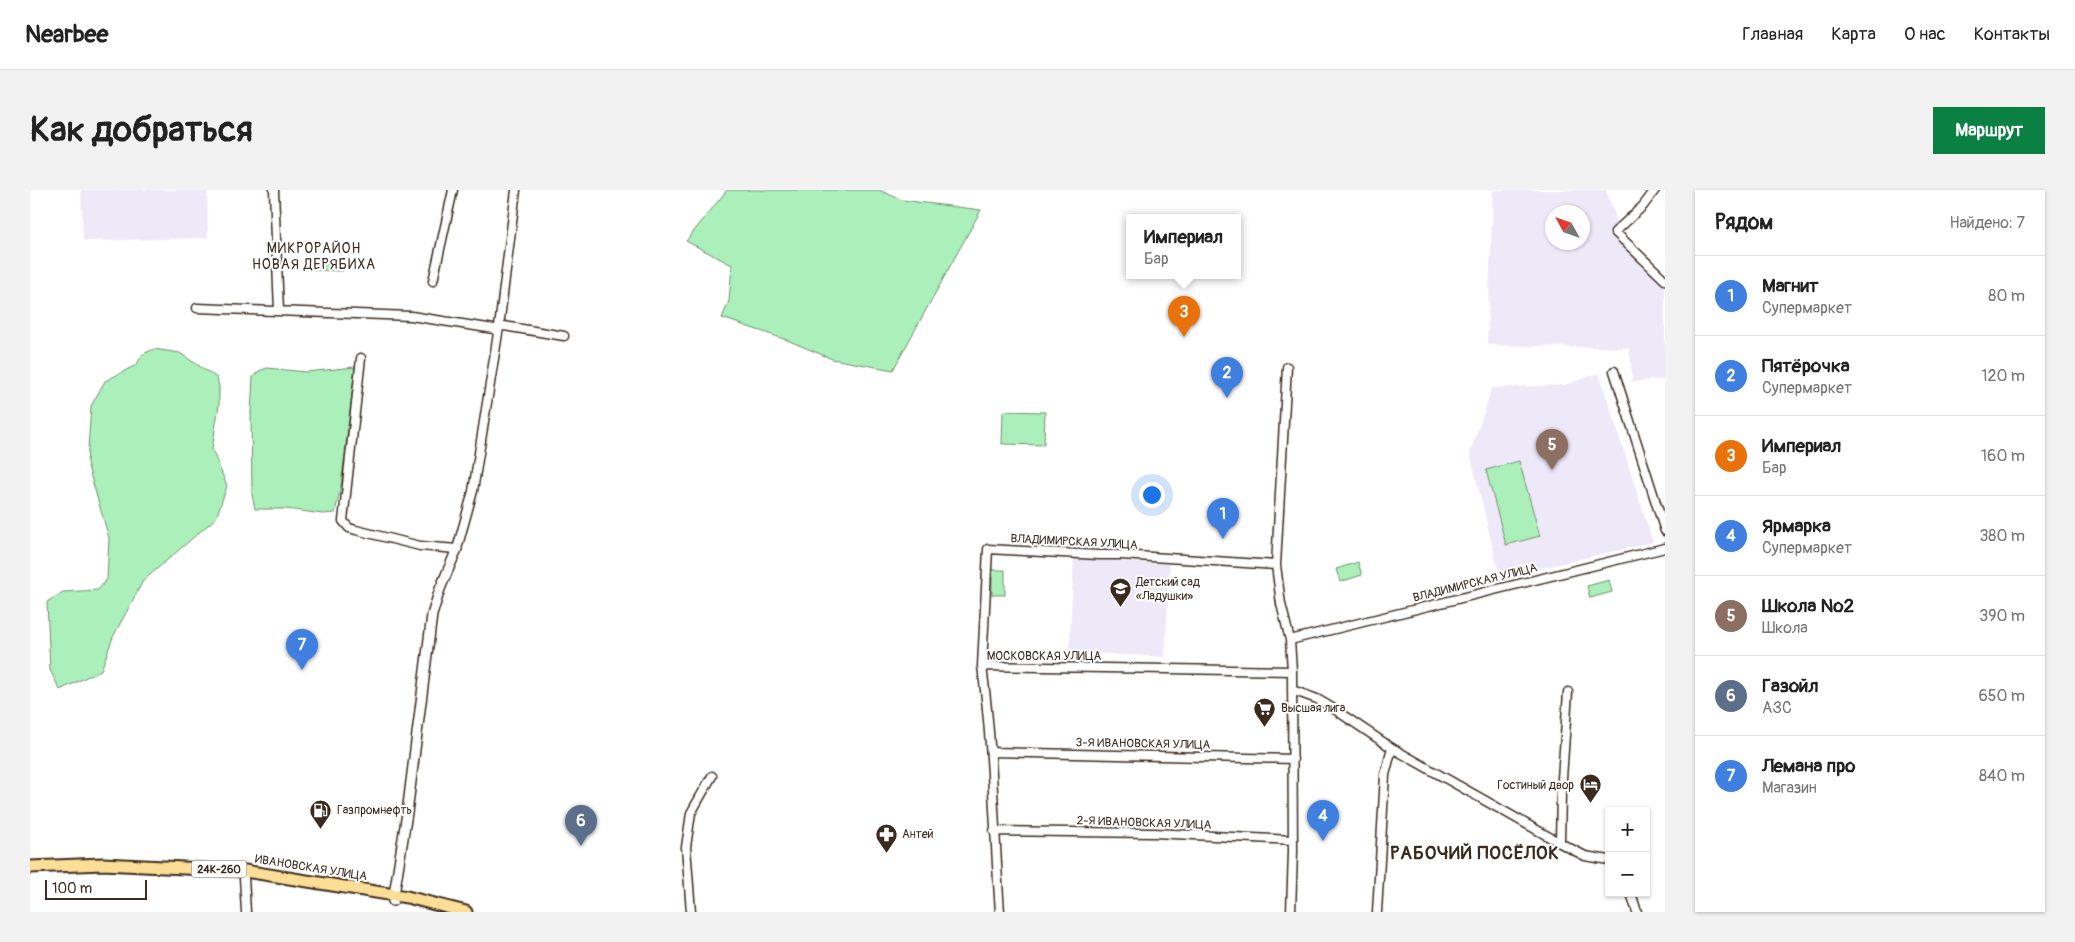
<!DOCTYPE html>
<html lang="ru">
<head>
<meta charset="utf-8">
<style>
  body { margin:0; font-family:Pangolin,sans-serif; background:#f2f2f2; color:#222 }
  .controls { position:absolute; right:15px; bottom:15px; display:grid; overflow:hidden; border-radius:0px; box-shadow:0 1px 4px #0004 }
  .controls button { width:45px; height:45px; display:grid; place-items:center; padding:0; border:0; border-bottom:1px solid #e0e0e0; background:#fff; color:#222; font:25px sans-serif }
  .compass { position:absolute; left:1515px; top:15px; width:45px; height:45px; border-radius:50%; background:#fff; box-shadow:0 1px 4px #0004; rotate:310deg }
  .scale { position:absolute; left:15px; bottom:12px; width:102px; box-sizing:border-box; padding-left:5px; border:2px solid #3b2a1e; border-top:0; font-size:14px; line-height:18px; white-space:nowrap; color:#3b2a1e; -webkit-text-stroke:4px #fff; paint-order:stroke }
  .you { position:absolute; left:1121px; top:304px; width:18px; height:18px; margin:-12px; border:4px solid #fff; border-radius:50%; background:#1a73e8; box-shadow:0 0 0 8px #1a73e833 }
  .badge { display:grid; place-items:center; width:32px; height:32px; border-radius:50%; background:#0b8043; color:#fff; font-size:16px; font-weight:700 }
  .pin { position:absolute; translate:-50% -41px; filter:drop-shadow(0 1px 2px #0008) }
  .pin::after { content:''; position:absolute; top:26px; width:18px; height:15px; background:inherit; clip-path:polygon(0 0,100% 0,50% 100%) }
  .popup { position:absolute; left:1096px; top:24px; width:115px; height:65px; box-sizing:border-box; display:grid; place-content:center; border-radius:0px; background:#fff; filter:drop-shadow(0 1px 4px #0005); font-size:16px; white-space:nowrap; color:#767676 }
  .popup b { font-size:19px; color:#222 }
  .popup::after { content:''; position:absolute; left:50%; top:100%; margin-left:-10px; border:10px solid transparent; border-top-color:#fff }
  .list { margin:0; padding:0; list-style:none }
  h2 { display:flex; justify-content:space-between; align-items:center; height:65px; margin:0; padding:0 20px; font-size:21px }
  h2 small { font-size:16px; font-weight:400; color:#767676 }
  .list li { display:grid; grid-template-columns:32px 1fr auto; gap:15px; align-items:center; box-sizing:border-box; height:80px; padding:0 20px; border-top:1px solid #e0e0e0 }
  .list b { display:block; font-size:19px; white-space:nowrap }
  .list p { margin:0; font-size:16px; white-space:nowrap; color:#767676 }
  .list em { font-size:16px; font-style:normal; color:#767676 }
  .map { position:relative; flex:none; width:1635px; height:722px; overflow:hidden; border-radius:0px }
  header { display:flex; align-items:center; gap:30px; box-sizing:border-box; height:70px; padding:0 25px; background:#fff; border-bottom:1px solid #e0e0e0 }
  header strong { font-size:24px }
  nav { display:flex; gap:28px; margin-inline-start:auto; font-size:18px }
  .intro { display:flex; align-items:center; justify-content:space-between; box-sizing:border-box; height:120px; padding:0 30px }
  h1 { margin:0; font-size:35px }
  .button { padding:12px 22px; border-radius:0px; background:#0b8043; color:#fff; font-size:18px; font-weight:700 }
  main { display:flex; gap:30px; padding:0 30px }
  aside { flex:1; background:#fff; border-radius:0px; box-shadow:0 1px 4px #0004 }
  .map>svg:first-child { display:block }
  .built { fill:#eee9f8; fill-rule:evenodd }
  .green { fill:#abf0bb; stroke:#738d6c }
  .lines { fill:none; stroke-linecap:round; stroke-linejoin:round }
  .minor-casing { stroke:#3b2a1e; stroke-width:11 }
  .tertiary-casing { stroke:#3b2a1e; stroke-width:12 }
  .primary-casing { stroke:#3b2a1e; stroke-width:15 }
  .minor { stroke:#fff; stroke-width:8 }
  .tertiary { stroke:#fff; stroke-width:9 }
  .primary { stroke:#fcde96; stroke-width:11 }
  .labels { text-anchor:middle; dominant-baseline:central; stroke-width:4; stroke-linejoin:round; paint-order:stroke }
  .shield { fill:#fff; stroke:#766a62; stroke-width:1 }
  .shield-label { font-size:11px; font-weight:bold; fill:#3b2a1e }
  .street-label { font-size:12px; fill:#3b2a1e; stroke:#fff }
  .poi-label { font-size:12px; fill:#3b2a1e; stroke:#fff; text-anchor:start }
  .neighbourhood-label { font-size:14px; letter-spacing:1px; fill:#3b2a1e; stroke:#fff }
  .district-label { font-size:18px; font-weight:bold; letter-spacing:1px; fill:#3b2a1e; stroke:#fff }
</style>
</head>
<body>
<header>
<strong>Nearbee</strong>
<nav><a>Главная</a><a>Карта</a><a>О нас</a><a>Контакты</a></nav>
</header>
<div class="intro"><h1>Как добраться</h1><a class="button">Маршрут</a></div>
<main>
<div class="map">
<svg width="1635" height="722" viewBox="0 0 1635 722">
  <rect width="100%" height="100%" fill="#fff"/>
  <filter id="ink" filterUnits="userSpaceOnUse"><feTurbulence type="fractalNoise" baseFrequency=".02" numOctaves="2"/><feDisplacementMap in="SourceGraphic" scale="10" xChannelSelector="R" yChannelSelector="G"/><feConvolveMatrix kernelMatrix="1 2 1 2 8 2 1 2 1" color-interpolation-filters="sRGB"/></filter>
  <g filter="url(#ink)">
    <path class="built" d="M51 0H177L178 48 53 51Z
      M1463 0H1576L1590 40 1635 86V189L1603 192 1599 158 1457 155ZM1522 22H1552V52H1522Z
      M1569 183 1623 352 1470 388 1440 263 1462 198 1535 195Z
      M1044 369 1140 374 1135 467 1039 462Z"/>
    <path class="green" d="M697 0H849L872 10 951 20 863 180 802 169 757 150 692 128 699 111 702 75 656 51Z
      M285 70 313 71V81L284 80Z
      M124 159 150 163 187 188 189 197V215L182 259 197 296 186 328 113 391 83 447 71 480 30 500 20 480 17 412 33 402 68 400 77 389 79 348 57 273 61 216 75 191 106 175 113 164Z
      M325 177 311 296 305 323 293 324 256 319H225L222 305 221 222 223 187 229 181 237 178 276 182Z
      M973 221 1015 222 1014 255 972 254Z
      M1489 271 1510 346 1476 355 1456 280Z
      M1328 372 1332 385 1310 392 1306 379Z
      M962 380H975V405H962Z
      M1579 390 1582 402 1560 408 1557 396Z"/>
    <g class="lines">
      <defs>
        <path id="minor" d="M244 0 249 121
          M1625 0 1613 16 1585 42 1635 90
          M403 91 423 0
          M167 118 381 126 464 139 474 136 534 146
          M331 168 313 331 319 338 326 340 390 356 427 359 443 301 469 137 486 0
          M1257 177 1246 375 1251 414 1260 450 1262 481 1263 661 1261 722
          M1584 181 1635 341
          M1260 450 1635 358
          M952 476 958 359 1069 365H1091L1246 375
          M1262 500 1287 509 1304 519 1362 558 1530 653 1555 666 1579 670
          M962 562 1263 569
          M964 641 1124 643 1263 650
          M1530 653 1531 603 1538 502
          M214 687 216 722
          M1601 703 1607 722
          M661 722 656 657 661 623 682 586
          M970 722C964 640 963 557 952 476L1262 481
          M1347 722 1355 585 1362 558"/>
        <path id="tertiary" d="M363 711 377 623 402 425 410 399 427 359"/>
        <path id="primary" d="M0 677 73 674 215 681 377 707 436 722"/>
      </defs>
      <use href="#minor" class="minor-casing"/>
      <use href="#tertiary" class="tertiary-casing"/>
      <use href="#primary" class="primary-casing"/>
      <use href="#minor" class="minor"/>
      <use href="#tertiary" class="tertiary"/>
      <use href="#primary" class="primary"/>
    </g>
  </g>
  <defs>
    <symbol id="school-pin" viewBox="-11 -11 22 30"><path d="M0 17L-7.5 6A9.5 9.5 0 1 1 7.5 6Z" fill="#3b2a1e" stroke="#fff"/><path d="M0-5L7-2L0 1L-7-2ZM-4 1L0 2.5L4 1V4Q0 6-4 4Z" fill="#fff"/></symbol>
    <symbol id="supermarket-pin" viewBox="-11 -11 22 30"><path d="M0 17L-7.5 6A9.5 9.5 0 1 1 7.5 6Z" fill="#3b2a1e" stroke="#fff"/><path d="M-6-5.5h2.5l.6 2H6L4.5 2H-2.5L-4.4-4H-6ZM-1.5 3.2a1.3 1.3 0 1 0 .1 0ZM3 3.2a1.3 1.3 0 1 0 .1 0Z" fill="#fff"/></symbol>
    <symbol id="hotel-pin" viewBox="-11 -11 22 30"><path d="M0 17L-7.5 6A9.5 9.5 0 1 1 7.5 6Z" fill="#3b2a1e" stroke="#fff"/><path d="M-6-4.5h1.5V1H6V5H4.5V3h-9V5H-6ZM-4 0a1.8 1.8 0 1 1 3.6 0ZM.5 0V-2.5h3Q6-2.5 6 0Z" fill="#fff"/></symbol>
    <symbol id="fuel-pin" viewBox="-11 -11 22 30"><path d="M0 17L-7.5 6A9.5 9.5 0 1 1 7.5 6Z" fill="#3b2a1e" stroke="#fff"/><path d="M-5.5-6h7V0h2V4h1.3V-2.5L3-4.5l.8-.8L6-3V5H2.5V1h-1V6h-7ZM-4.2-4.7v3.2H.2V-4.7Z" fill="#fff"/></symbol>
    <symbol id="pharmacy-pin" viewBox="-11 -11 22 30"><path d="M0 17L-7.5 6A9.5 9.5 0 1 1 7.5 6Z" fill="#3b2a1e" stroke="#fff"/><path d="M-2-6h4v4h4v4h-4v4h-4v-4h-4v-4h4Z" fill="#fff"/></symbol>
  </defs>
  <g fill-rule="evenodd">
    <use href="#school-pin" x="1078" y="386" width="25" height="34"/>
    <use href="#supermarket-pin" x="1222" y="506" width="25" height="34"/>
    <use href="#hotel-pin" x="1548" y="582" width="25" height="34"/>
    <use href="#fuel-pin" x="278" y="608" width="25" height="34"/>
    <use href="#pharmacy-pin" x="844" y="632" width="25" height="34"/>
  </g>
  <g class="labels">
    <rect class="shield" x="161.5" y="670.5" width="55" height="17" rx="4"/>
    <g class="shield-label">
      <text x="189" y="679">24К-260</text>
    </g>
    <g class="street-label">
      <text transform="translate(1044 352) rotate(3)">ВЛАДИМИРСКАЯ УЛИЦА</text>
      <text transform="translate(1445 393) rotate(-14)">ВЛАДИМИРСКАЯ УЛИЦА</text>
      <text x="1014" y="466">МОСКОВСКАЯ УЛИЦА</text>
      <text transform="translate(1113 554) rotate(1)">3-Я ИВАНОВСКАЯ УЛИЦА</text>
      <text transform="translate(1114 633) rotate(2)">2-Я ИВАНОВСКАЯ УЛИЦА</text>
      <text transform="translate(281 678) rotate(9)">ИВАНОВСКАЯ УЛИЦА</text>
    </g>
    <g class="poi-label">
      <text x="1106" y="392">Детский сад<tspan x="1106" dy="14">«Ладушки»</tspan></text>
      <text x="1251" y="518">Высшая лига</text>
      <text x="1544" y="595" text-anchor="end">Гостиный двор</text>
      <text x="307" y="620">Газпромнефть</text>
      <text x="872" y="644">Антей</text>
    </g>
    <g class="neighbourhood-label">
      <text x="284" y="58">МИКРОРАЙОН<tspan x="284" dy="16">НОВАЯ ДЕРЯБИХА</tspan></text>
    </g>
    <g class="district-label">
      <text x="1445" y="663">РАБОЧИЙ ПОСЁЛОК</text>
    </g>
  </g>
</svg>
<div class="controls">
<button>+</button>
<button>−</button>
</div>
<svg class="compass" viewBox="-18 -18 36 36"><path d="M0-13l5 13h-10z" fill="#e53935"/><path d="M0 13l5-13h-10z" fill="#767676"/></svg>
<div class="scale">100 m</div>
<div class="you"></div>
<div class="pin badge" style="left:1193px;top:349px;background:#3f7fe0">1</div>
<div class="pin badge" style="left:1197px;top:208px;background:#3f7fe0">2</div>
<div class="pin badge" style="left:1154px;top:147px;background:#e8710a">3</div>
<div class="popup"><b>Империал</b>Бар</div>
<div class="pin badge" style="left:1293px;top:651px;background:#3f7fe0">4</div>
<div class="pin badge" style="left:1522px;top:280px;background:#8d6e63">5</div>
<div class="pin badge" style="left:551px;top:656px;background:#5c6f8a">6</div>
<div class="pin badge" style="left:272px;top:480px;background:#3f7fe0">7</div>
</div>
<aside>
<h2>Рядом<small>Найдено: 7</small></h2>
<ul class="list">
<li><span class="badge" style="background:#3f7fe0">1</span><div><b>Магнит</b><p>Супермаркет</p></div><em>80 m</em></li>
<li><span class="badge" style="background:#3f7fe0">2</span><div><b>Пятёрочка</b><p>Супермаркет</p></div><em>120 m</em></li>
<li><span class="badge" style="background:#e8710a">3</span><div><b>Империал</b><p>Бар</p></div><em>160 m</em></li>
<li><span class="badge" style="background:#3f7fe0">4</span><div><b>Ярмарка</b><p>Супермаркет</p></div><em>380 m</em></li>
<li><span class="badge" style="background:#8d6e63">5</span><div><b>Школа №2</b><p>Школа</p></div><em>390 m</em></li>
<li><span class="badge" style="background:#5c6f8a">6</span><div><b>Газойл</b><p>АЗС</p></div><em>650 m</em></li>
<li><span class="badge" style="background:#3f7fe0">7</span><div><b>Лемана про</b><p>Магазин</p></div><em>840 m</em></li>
</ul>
</aside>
</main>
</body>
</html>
